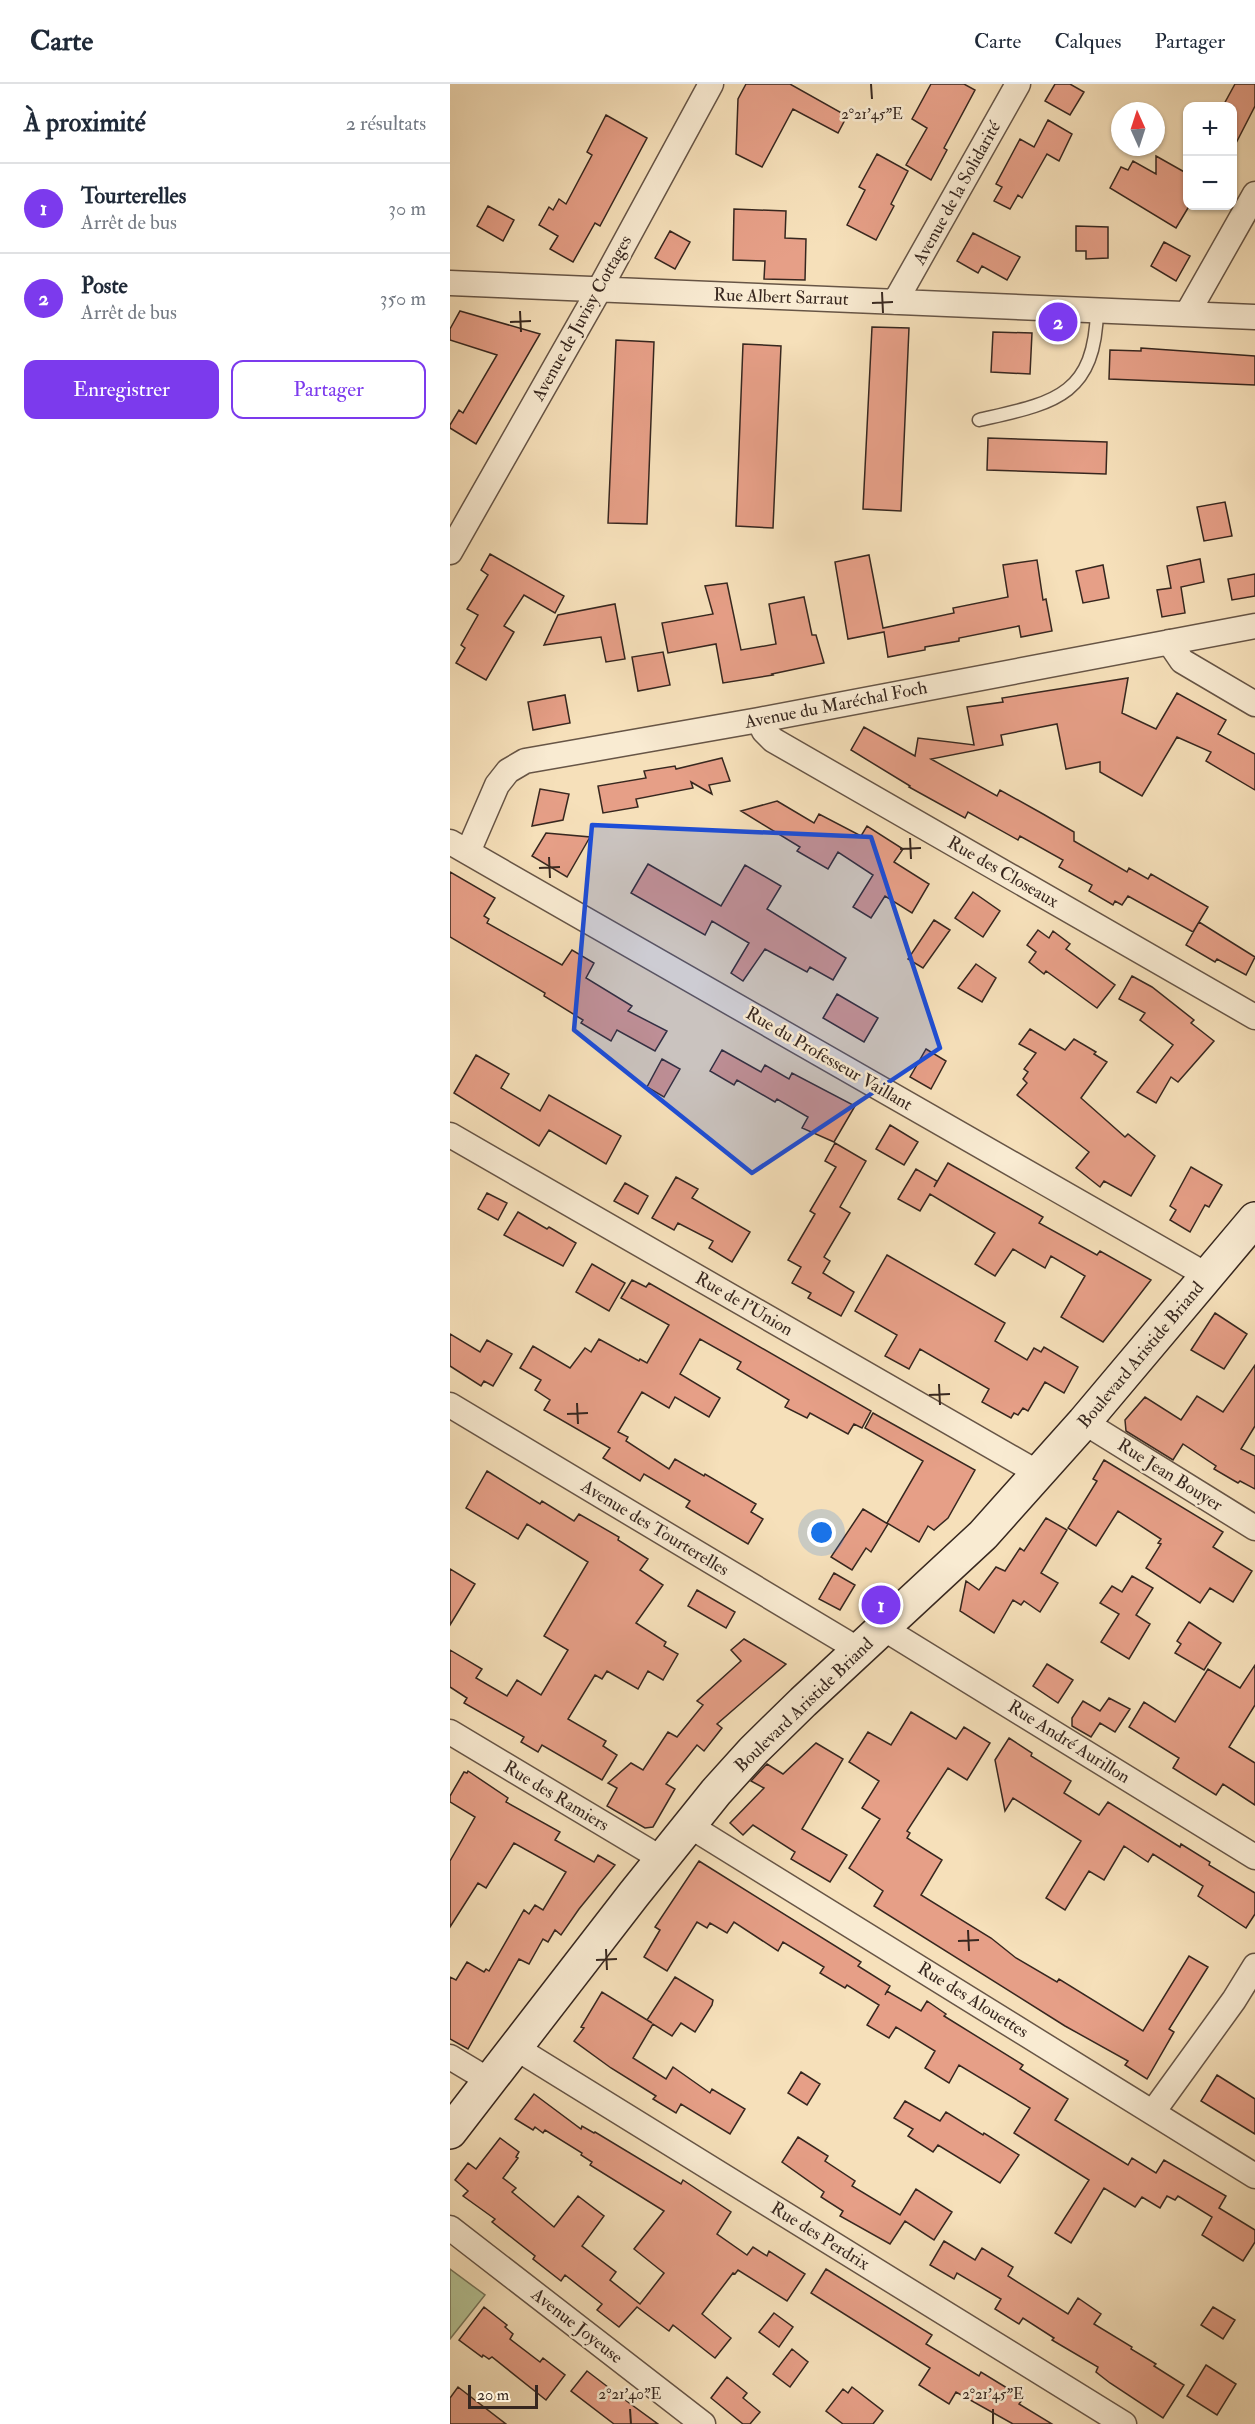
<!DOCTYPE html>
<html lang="fr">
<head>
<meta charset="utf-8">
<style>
  body { margin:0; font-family:"IM FELL Double Pica",serif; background:#f6f6f7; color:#1f2937 }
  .controls { position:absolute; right:18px; top:18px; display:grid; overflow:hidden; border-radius:12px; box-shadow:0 2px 4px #0004 }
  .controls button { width:54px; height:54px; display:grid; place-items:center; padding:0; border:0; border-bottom:2px solid #e0e1e3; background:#fff; color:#1f2937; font:30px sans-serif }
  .compass { position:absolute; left:661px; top:18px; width:54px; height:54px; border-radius:50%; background:#fff; box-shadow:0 2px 4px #0004; rotate:357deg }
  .scale { position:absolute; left:18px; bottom:15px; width:70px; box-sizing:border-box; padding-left:6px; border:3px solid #37271f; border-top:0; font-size:16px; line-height:21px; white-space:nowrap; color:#37271f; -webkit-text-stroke:4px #f9ebd2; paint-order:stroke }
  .you { position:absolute; left:372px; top:1449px; width:21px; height:21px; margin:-15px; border:4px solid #fff; border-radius:50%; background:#1a73e8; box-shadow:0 0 0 9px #1a73e833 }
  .badge { display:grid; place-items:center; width:39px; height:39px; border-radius:50%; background:#7c3aed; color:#fff; font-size:20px; font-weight:700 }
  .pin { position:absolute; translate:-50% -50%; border:3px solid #fff; box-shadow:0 2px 6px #0006 }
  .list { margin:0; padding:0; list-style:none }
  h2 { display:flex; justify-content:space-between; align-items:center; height:78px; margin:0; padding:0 24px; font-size:26px }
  h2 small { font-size:20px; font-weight:400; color:#747a83 }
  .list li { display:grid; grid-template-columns:39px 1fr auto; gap:18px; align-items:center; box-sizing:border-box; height:90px; padding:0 24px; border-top:2px solid #e0e1e3 }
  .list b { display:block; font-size:22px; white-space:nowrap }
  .list p { margin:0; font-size:20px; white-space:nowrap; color:#747a83 }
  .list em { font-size:20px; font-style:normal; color:#747a83 }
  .actions { display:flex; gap:12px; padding:18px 24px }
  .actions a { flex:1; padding:14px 0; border:2px solid #7c3aed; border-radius:12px; text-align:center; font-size:21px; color:#7c3aed }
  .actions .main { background:#7c3aed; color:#fff }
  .map { position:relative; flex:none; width:805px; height:2340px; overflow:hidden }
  header { display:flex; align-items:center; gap:36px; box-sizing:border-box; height:84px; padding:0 30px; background:#fff; border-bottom:2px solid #e0e1e3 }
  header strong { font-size:28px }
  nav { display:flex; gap:33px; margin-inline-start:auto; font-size:21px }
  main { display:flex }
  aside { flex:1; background:#fff }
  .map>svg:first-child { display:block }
  .green { fill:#b5c395; stroke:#76755a; stroke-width:1.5 }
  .building { fill:#e69f87; stroke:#37271f; stroke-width:1.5 }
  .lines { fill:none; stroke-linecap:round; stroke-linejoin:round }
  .lane-casing { stroke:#675546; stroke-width:15 }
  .street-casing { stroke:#675546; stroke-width:27 }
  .secondary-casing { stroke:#37271f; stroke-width:36 }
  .lane { stroke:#f9ebd2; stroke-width:12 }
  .street { stroke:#f9ebd2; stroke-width:24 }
  .secondary { stroke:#f9ebd2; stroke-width:33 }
  .marked { fill:#1d4ed8; fill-opacity:0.2; stroke:#1d4ed8; stroke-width:4.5; stroke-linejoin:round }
  .ticks { fill:none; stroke:#37271f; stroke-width:2 }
  .labels { text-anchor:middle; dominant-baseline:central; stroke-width:5; stroke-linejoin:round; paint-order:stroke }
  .street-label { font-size:18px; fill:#37271f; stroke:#f9ebd2 }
  .ticks-label { font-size:15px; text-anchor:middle; fill:#37271f; stroke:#f9ebd2; stroke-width:5; stroke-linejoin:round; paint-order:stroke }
</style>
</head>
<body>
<header>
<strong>Carte</strong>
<nav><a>Carte</a><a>Calques</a><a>Partager</a></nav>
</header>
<main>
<aside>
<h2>À proximité<small>2 résultats</small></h2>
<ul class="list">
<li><span class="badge">1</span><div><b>Tourterelles</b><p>Arrêt de bus</p></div><em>30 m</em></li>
<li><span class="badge">2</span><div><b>Poste</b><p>Arrêt de bus</p></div><em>350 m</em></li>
</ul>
<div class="actions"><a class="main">Enregistrer</a><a>Partager</a></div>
</aside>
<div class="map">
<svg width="805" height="2340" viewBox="0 0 805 2340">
  <rect width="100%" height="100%" fill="#f6e0ba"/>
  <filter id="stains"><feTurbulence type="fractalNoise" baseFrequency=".00333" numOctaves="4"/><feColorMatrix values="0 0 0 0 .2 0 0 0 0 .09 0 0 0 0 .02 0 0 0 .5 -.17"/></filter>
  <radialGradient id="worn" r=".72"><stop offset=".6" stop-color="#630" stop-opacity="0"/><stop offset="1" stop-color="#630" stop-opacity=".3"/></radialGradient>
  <path class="green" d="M0 2185 35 2211 0 2255Z"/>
  <path class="building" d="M296 0H340L397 32 388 49 343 25 312 83 286 70 288 15Z
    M481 0H514L525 6 494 64 497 66 481 96 456 81 477 44 462 35Z
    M605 0H620L634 8 620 31 595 17Z
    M785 0H805V22L783 65V22H773Z
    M156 31 197 54 150 142 145 139 123 178 100 165 108 152 89 141 99 123 103 126 109 115 116 120 142 71 137 68Z
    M598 36 622 50 609 77 597 70 572 114 568 111 560 125 544 117 552 103 546 100 570 55 584 63Z
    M427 70 458 87 441 120 444 122 426 156 397 141 415 106 409 103Z
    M706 72 738 90V124L726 144 660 104 671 83 678 86 683 77 706 90Z
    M38 122 64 136 53 157 27 142Z
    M284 125 336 127 335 154 356 155 355 196 314 195 315 177 283 176Z
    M626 142 658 143V174L636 175V167H626Z
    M220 147 240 158 225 185 205 174Z
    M523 149 570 173 557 196 532 182 528 189 507 177Z
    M714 158 740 172 726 197 701 182Z
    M10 227 90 250 26 360 0 344V341L9 326 13 329 47 271 0 256V245Z
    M422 243 459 244 451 427 413 425Z
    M543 248 582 249 580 290 541 288Z
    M166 256 204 258 197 440 158 439Z
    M293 260 331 262 323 444 286 442Z
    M691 264 805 272V301L659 295 660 266 691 267Z
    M538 354 657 358 656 390 537 386Z
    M775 418 782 452 754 457 747 423Z
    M40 470 114 512 105 529 74 511 54 542 64 548 36 596 6 579 15 564 11 561 28 531 17 525 38 491 31 486Z
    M419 471 433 544 504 529 503 524 558 513 553 481 587 476 593 516 596 515 602 547 571 553 569 542 509 554V557L475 563V566L438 573 434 548 398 555 385 478Z
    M750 475 754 498 731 503 735 529 712 533 707 506 721 504 717 482Z
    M653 481 659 514 633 519 626 487Z
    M805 490V512L782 516 778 495Z
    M277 499 291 566 326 560 319 520 354 513 362 551H366L374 579 322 590 323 591 273 599 266 560 218 569 212 539 263 530 255 502Z
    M165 520 175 575 156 578 151 553 94 561 108 531Z
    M213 568 220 601 188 607 182 573Z
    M678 594 672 629 706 645 727 609 776 636 768 650 805 670V706L756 677 761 668 727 653 692 712 650 688V678L616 685 607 640 551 651 553 661 481 675 547 712 550 706 593 730 624 748V757L677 788 679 784 698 795 701 790 758 823 743 848 678 812 672 821 665 817 663 821 639 807 642 801 609 783 613 776 570 752 568 756 518 728 515 734 459 703 460 702 401 666 414 643 465 672 468 654 524 661 517 623 553 618 552 614Z
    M115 611 120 639 83 646 78 618Z
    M272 674 280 697 259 701 262 710 241 698 243 704 186 715 188 723 153 729 148 702 196 694 194 687 225 682 226 685Z
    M90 705 119 710 113 736 82 742Z
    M327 717 364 739 369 730 411 752 417 742 453 765 444 778 479 800 462 829 435 812 421 834 403 823 423 791 388 768 378 785 347 767 350 763 291 727Z
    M96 749 140 753 117 793 82 772Z
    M198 780 271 822 295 781 331 802 317 825 396 874 383 896 360 883 357 888 315 865 293 897 281 889 299 859 262 837 255 851 181 809Z
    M0 788 45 814 34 832 39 835 37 839 112 881 122 866 144 879 136 894 182 922 178 927 217 947 205 967 167 946 161 957 131 939 133 936 94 912 95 909 0 853Z
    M523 808 550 827 533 853 505 834Z
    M484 836 500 846 473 884 458 875Z
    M749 838 805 873 796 891 767 875 765 878 736 861Z
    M588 846 599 854 603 847 620 860 616 865 665 901 647 924 596 887 594 890 579 878 586 868 577 861Z
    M526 880 546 894 532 918 508 904Z
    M682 892 702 903 744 936 741 939 764 957 728 998 721 993 706 1019 687 1008 723 961 690 936 695 929 669 915Z
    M387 910 428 934 414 958 373 934Z
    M580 945 615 966 624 955 646 968 644 970 657 978 631 1014 675 1053 678 1050 705 1072 681 1112 654 1097 650 1103 626 1084 639 1068 567 1011 577 999 573 995 578 988 574 985 586 969 569 960Z
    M476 965 496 977 481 1005 460 993Z
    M272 966 311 988 315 981 339 995 342 989 405 1022 384 1058 352 1044 358 1033 327 1015 325 1018 287 996 284 1001 260 987Z
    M26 971 59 990 51 1004 90 1027 99 1011 171 1052 156 1080 99 1046 89 1062 4 1009Z
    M212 975 230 985 214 1013 197 1003Z
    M440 1041 468 1058 454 1081 426 1065Z
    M385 1059 416 1077 390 1123 400 1129 374 1173 380 1177 373 1189 404 1208 391 1232 358 1214 361 1209 342 1199 351 1183 338 1176 365 1130 360 1127 386 1083 375 1077Z
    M498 1079 593 1133 589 1139 647 1171 650 1167 701 1196 653 1258 611 1233 635 1192 601 1172 595 1184 563 1165 545 1192 525 1180 545 1149 480 1110 470 1127 448 1115 466 1085 487 1097 484 1103Z
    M741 1083 772 1101 759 1123 755 1121 740 1148 720 1136 726 1126 720 1122Z
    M226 1093 248 1105 242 1114 300 1148 282 1178 259 1164 263 1157 228 1139 224 1146 202 1134Z
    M175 1099 198 1112 188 1130 164 1117Z
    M37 1109 57 1119 48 1136 28 1125Z
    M68 1128 97 1145 99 1143 126 1159 113 1182 54 1151Z
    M437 1171 555 1239 545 1257 577 1276 584 1264 591 1268 594 1263 628 1283 614 1309 595 1298 578 1327 573 1324 568 1331 564 1329 561 1334 532 1318 539 1305 470 1265 459 1285 435 1272 447 1251 405 1227Z
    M142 1180 175 1199 159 1227 126 1208Z
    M182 1196 196 1203 199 1199 421 1327 412 1344 404 1340 398 1350 360 1329 357 1334 335 1323 339 1316 287 1285 291 1278 250 1255 230 1290 270 1314 259 1333 225 1313 219 1324 192 1308 168 1348 178 1353 176 1357 219 1385 225 1375 254 1392 255 1390 306 1420 301 1428 313 1435 298 1460 236 1423 240 1417 194 1390 190 1397 153 1374 160 1364 94 1326 100 1316 85 1306 91 1296 70 1284 83 1262 120 1284 135 1264 141 1268 149 1255 189 1277 190 1275 197 1279 219 1241 171 1214Z
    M765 1229 797 1250 774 1285 741 1266Z
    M0 1250 30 1268 37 1256 62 1270 43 1302 34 1297 31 1302 0 1282Z
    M805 1281V1342L791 1365 805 1372V1405L790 1397 788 1399 764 1385 766 1382 733 1360 723 1376 676 1347 675 1336 695 1313 731 1336 747 1312 773 1328Z
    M423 1329 525 1386 498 1434 484 1446 478 1442 469 1458 437 1439 473 1377 415 1344Z
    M654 1376 773 1448 763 1463 802 1487 783 1518 760 1504 750 1519 696 1484 711 1460 708 1459 711 1455 668 1427 646 1462 618 1444 647 1397 643 1395Z
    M37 1387 90 1420 92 1417 124 1437 129 1430 169 1453 168 1456 198 1475 190 1486 213 1501 186 1539 216 1558 214 1562 228 1570 213 1596 198 1587 188 1605 157 1587 152 1595 145 1591 118 1635 156 1657 153 1662 167 1671 152 1696 92 1661 88 1668 71 1658 74 1653 14 1619 17 1614 0 1603V1566L32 1585 26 1594 57 1612 67 1596 91 1611 118 1566 94 1552 138 1478 77 1440 68 1455 16 1424Z
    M413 1425 438 1440 421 1468 416 1464 402 1486 381 1473Z
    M596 1434 617 1446 591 1489 608 1499 590 1528 574 1517 571 1521 563 1516 544 1549 510 1527 516 1497 529 1506 546 1483 555 1487 570 1464 574 1467Z
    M0 1485 25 1500 0 1541Z
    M384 1489 405 1501 390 1526 369 1515Z
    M682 1492 703 1504 686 1531 700 1540 679 1575 651 1558 669 1530 650 1519 662 1502 672 1508Z
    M247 1506 285 1528 276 1544 238 1522Z
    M739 1538 771 1559 754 1586 725 1569 731 1560 727 1557Z
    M294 1555 336 1580 267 1640 272 1644 254 1667 247 1661 216 1700 225 1705 203 1743 195 1744 157 1722 167 1704 158 1699 181 1679 193 1686 218 1648 227 1653 253 1621 247 1617 291 1577 281 1566Z
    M597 1580 623 1596 608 1619 583 1602Z
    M805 1581V1621L779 1663 805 1679V1721L773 1700 766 1711 723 1684 729 1674 679 1643 694 1618 725 1638 758 1585 790 1604Z
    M659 1614 680 1625 665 1648 650 1639 641 1653 622 1642V1634L633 1617 650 1627Z
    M461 1628 506 1655 514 1643 540 1659 517 1696 498 1684 457 1747 460 1749 457 1754 492 1776 471 1811 541 1854 566 1874 607 1898 609 1895 693 1947 739 1872 758 1883 719 1945 724 1948 697 1995 675 1981 678 1977 615 1942 424 1822 433 1807 399 1784 430 1735 412 1724 429 1697 399 1678 418 1648 441 1661Z
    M559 1654 582 1669 581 1672 621 1697 614 1709 649 1731 658 1718 730 1763 731 1760 760 1778 759 1781 805 1809V1830L796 1844 748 1812 753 1802 703 1770 698 1778 674 1762 654 1796 639 1787 615 1826 596 1814 631 1757 563 1714 555 1727 545 1676Z
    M366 1659 393 1675 352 1745 397 1771 380 1798 341 1775 345 1768 303 1741 293 1751 280 1739 314 1704 301 1697 314 1683 317 1680 333 1690Z
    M18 1687 58 1714 56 1718 110 1748 105 1756 144 1778 148 1771 165 1781 129 1825 111 1851 105 1846 98 1858 93 1855 79 1880 69 1875 18 1965 0 1955V1893L6 1896 17 1878 34 1888 36 1885 39 1887 74 1826 79 1830 85 1821 93 1826 116 1788 64 1759 36 1804 28 1799 0 1843V1777L25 1733 0 1718V1712L14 1688 17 1689Z
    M249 1777 411 1878 408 1882 440 1902 435 1911 437 1907 471 1927 477 1917 496 1930 494 1932 573 1981 570 1985 618 2015 605 2036 678 2081 682 2074 706 2089 714 2076 776 2112 769 2124 805 2146V2158L793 2177 752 2151 762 2133 728 2112 725 2116 717 2112 710 2124 692 2113 685 2123 654 2104 621 2159 605 2149 639 2096 564 2049 580 2024 509 1981 499 1999 475 1984 485 1967 446 1943 439 1954 417 1941 429 1921 397 1901 395 1904 370 1889 374 1883 333 1858 328 1867 284 1838 277 1849 260 1839 257 1844 247 1838 217 1887 194 1873 210 1846 205 1843Z
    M225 1893 263 1916 262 1921 245 1948 231 1939 222 1952 203 1940 183 1974 216 1995 223 1983 260 2009 262 2005 295 2025 280 2050 231 2020 226 2029 203 2015 206 2012 161 1984 124 1957 134 1944 131 1943 152 1908 202 1939 197 1936Z
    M351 1988 370 2000 357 2021 338 2009Z
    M767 1991 805 2015V2050L751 2017Z
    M84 2010 131 2045 132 2042 144 2049 145 2048 231 2100 233 2096 281 2128 267 2150 297 2171 303 2163 317 2172 319 2167 355 2190 337 2217 288 2186 285 2190 283 2189 252 2230 281 2254 265 2274 223 2241 219 2247 187 2223 169 2243 147 2226 152 2220 115 2191 111 2197 83 2175 85 2172 42 2138 45 2135 13 2112 18 2107 5 2096 18 2079 26 2085 50 2054 69 2068 66 2073 68 2074 53 2094 66 2104 62 2108 104 2143 128 2112 154 2132 132 2162 166 2188 160 2196 190 2220 214 2189 184 2165 214 2127 140 2081 142 2078 131 2071 132 2069 95 2046 93 2049 85 2043 83 2046 65 2035Z
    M455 2017 490 2037 496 2028 533 2051 534 2049 569 2071 550 2099 488 2061 483 2068 458 2052 463 2045 444 2034Z
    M348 2053 378 2072 375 2077 405 2097 402 2102 450 2131 466 2105 502 2128 484 2156 455 2137 440 2160 390 2132 393 2127 371 2113 374 2108 332 2078Z
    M494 2157 525 2176 532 2164 563 2183 558 2192 618 2230 628 2214 651 2230 644 2240 682 2263 681 2265 706 2280 704 2282 734 2301 713 2334 660 2299 646 2288 648 2283 602 2256 604 2254 573 2234 569 2240 545 2225 551 2215 507 2189 504 2195 480 2181Z
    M376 2185 482 2251 476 2260 529 2292 531 2288 557 2304 573 2315 569 2320 602 2340H563L506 2308 499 2320 469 2301 480 2284 361 2209Z
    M34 2223 57 2241 55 2243 63 2250 60 2255 90 2278 93 2274 115 2291 96 2316 42 2273 39 2275 33 2271 32 2273 9 2256Z
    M763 2223 785 2236 773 2255 751 2241Z
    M324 2229 343 2243 329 2263 309 2248Z
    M342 2265 358 2278 340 2303 323 2290Z
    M756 2281 786 2300 767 2331 737 2312Z
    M137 2287 171 2313 208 2340H164L121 2307Z
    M277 2293 297 2309 293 2314 310 2328 300 2340H293L261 2314Z
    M8 2303 56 2340H0V2314Z
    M402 2303 433 2327 423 2340H393L376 2327 393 2305 398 2309Z"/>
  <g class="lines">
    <defs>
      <path id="lane" d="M529 336C602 319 645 314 647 226"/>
      <path id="street" d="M0 199 805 233
        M445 218 568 0
        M737 230 805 110
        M0 468 149 206 261 0
        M719 558 732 577 805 620
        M309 636 314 647 323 656 805 933
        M0 758 758 1192
        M18 768 47 701 58 687 75 677 309 636 805 542
        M0 1051 588 1389
        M0 1321 409 1566
        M634 1338 805 1444
        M433 1544 805 1773
        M0 1648 212 1775
        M240 1742 805 2092
        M66 1964 674 2340
        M0 1973 40 1997
        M703 2028 784 1916 805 1882
        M0 2144 253 2340"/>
      <path id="secondary" d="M0 2048 184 1810 266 1708 303 1667 353 1618 533 1451 634 1338 805 1135"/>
    </defs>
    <use href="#lane" class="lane-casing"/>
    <use href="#street" class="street-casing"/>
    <use href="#secondary" class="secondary-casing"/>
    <use href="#lane" class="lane"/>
    <use href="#street" class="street"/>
    <use href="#secondary" class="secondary"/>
  </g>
  <path class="marked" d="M142 741 421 753 490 964 302 1089 124 946Z"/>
  <path class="ticks" d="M421 0 422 15M432 208 433 229M422 219 443 218M70 227 71 248M60 238 81 237M460 754 461 775M450 765 471 764M99 773 100 794M89 784 110 783M489 1300 490 1321M479 1311 500 1310M127 1319 128 1340M117 1330 138 1329M518 1846 519 1867M508 1857 529 1856M156 1865 157 1886M146 1876 167 1875M180 2325 181 2340M543 2325V2340"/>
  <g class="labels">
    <g class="street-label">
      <text transform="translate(507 109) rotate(-61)">Avenue de la Solidarité</text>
      <text transform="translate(331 213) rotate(2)">Rue Albert Sarraut</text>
      <text transform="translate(132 234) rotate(-61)">Avenue de Juvisy Cottages</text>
      <text transform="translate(386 621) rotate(-11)">Avenue du Maréchal Foch</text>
      <text transform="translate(553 788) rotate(30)">Rue des Closeaux</text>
      <text transform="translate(379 975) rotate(30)">Rue du Professeur Vaillant</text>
      <text transform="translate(294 1220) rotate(30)">Rue de l'Union</text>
      <text transform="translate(691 1271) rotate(-50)">Boulevard Aristide Briand</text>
      <text transform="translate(720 1391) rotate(32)">Rue Jean Bouyer</text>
      <text transform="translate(205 1444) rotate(31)">Avenue des Tourterelles</text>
      <text transform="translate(354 1621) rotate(-44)">Boulevard Aristide Briand</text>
      <text transform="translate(619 1658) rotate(32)">Rue André Aurillon</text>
      <text transform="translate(106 1712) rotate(31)">Rue des Ramiers</text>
      <text transform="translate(523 1916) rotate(32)">Rue des Alouettes</text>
      <text transform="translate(370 2152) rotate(32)">Rue des Perdrix</text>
      <text transform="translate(127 2242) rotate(38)">Avenue Joyeuse</text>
    </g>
  </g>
  <g class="ticks-label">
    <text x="422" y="35">2°21'45"E</text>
    <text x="180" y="2315">2°21'40"E</text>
    <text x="543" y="2315">2°21'45"E</text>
  </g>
  <rect width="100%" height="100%" filter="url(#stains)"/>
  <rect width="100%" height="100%" fill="url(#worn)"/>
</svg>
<div class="controls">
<button>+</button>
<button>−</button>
</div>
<svg class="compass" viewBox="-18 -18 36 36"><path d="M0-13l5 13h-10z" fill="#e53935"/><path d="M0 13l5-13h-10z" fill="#747a83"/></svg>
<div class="scale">20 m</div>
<div class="you"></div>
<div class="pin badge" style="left:431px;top:1521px">1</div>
<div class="pin badge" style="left:608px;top:238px">2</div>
</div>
</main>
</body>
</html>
